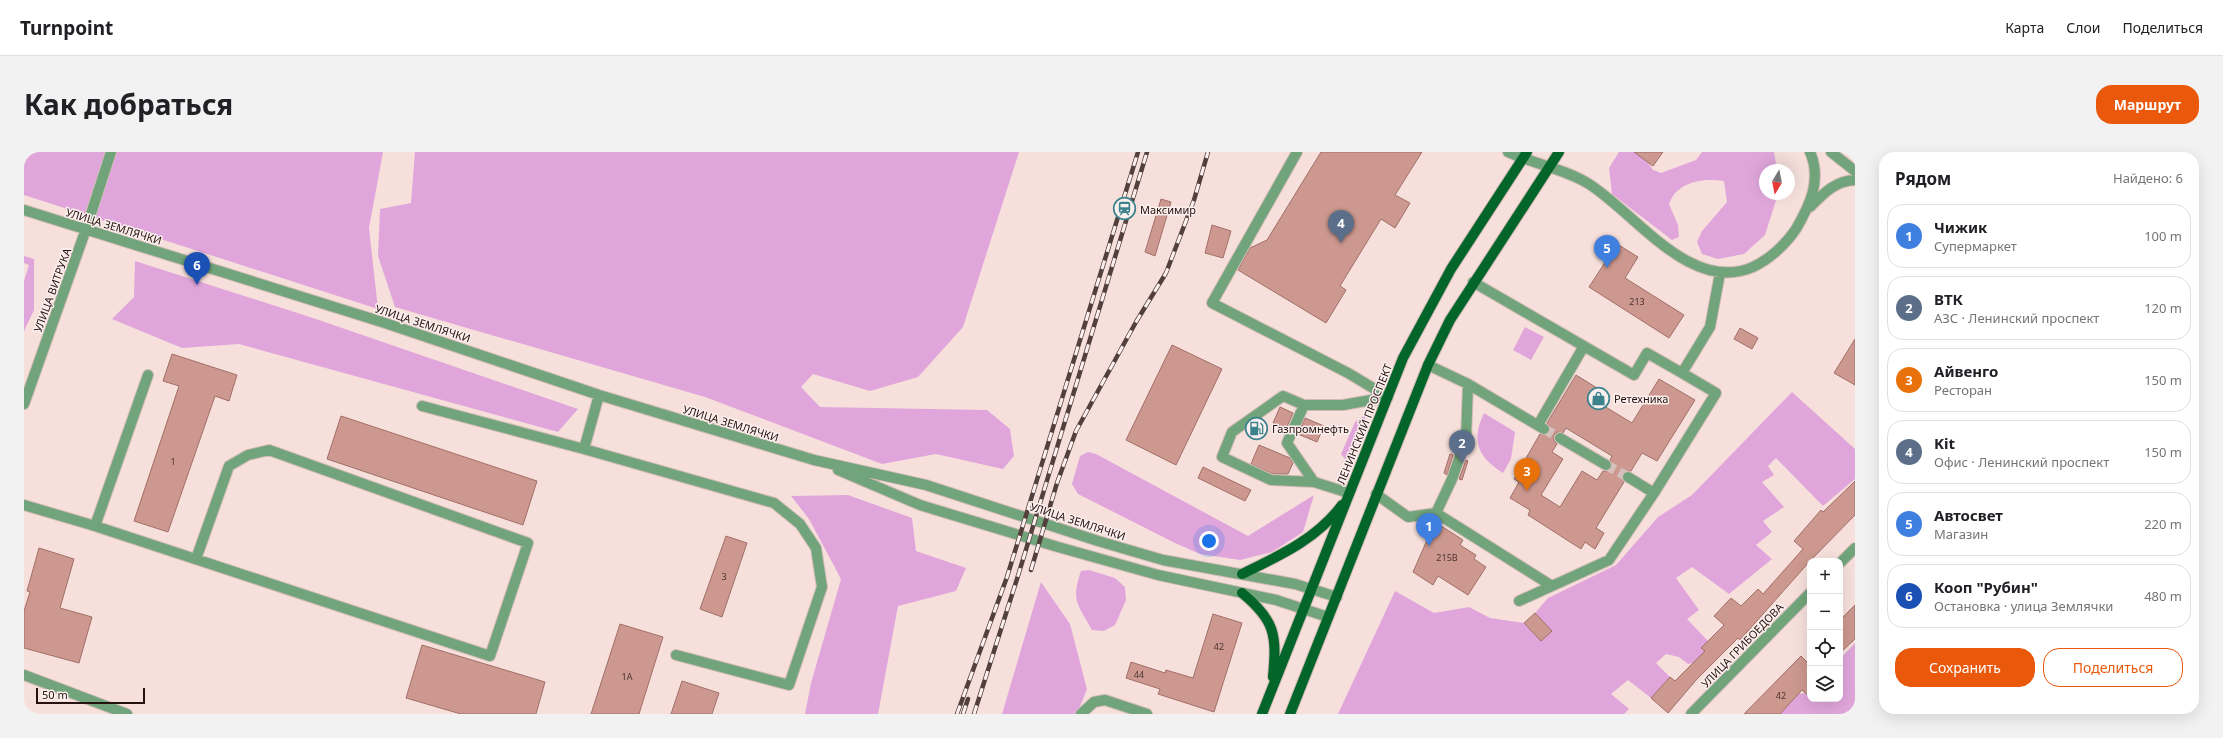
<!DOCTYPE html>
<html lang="ru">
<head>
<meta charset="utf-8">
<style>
  body { margin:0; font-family:"Noto Sans",sans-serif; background:#f2f2f2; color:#202124 }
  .controls { position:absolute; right:12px; bottom:12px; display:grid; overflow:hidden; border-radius:8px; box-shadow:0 4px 16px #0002 }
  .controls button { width:36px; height:36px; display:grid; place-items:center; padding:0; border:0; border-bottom:1px solid #e0e0e0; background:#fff; color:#202124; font:20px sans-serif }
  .compass { position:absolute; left:1735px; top:12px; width:36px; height:36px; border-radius:50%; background:#fff; box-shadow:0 4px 16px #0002; rotate:190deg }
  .scale { position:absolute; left:12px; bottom:10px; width:109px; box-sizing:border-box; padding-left:4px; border:2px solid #24120f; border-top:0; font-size:11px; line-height:14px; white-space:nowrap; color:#24120f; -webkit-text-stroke:3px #fcf0ee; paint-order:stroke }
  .you { position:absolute; left:1185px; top:389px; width:14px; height:14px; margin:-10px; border:3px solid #fff; border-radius:50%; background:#1a73e8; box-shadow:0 0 0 6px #1a73e833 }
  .badge { display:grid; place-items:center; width:26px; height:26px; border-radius:50%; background:#ea580c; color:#fff; font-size:13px; font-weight:700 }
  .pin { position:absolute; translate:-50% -33px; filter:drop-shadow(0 1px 2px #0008) }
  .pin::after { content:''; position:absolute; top:21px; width:14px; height:12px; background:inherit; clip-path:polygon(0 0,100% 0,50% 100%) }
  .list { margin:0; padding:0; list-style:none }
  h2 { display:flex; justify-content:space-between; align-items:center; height:52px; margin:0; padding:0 16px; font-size:17px }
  h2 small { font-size:13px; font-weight:400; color:#757577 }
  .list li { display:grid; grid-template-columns:26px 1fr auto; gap:12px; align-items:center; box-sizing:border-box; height:64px; margin:0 8px 8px; padding:0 8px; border:1px solid #e0e0e0; border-radius:16px }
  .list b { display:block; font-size:15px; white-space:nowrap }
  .list p { margin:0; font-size:13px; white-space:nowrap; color:#757577 }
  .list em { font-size:13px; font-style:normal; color:#757577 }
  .actions { display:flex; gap:8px; padding:12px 16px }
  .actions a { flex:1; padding:9px 0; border:1px solid #ea580c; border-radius:16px; text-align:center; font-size:14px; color:#ea580c }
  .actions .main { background:#ea580c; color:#fff }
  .icon { flex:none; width:22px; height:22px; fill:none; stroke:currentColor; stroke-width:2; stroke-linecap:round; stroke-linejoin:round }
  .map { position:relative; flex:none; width:1831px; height:562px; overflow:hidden; border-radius:16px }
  header { display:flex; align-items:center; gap:24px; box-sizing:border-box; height:56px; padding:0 20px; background:#fff; border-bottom:1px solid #e0e0e0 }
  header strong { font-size:19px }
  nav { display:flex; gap:22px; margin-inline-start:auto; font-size:14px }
  .intro { display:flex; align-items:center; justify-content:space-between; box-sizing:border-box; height:96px; padding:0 24px }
  h1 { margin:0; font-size:28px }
  .button { padding:10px 18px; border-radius:16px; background:#ea580c; color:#fff; font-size:14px; font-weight:700 }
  main { display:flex; gap:24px; padding:0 24px }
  aside { flex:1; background:#fff; border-radius:16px; box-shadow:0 4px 16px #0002 }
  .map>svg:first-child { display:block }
  .green { fill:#e0a6db }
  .building { fill:#cc988f; stroke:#a16f68; fill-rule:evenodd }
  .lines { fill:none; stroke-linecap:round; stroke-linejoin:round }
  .minor-tunnel { stroke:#d7c1bd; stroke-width:10; stroke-dasharray:10 5; stroke-linecap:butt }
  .minor-casing { stroke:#d1bbb7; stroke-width:12 }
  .major-casing { stroke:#d1bbb7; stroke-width:12 }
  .minor { stroke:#71a47a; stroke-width:10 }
  .major { stroke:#03652a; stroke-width:10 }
  .rail-casing { stroke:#53403d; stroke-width:4.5 }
  .rail { stroke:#fcf0ee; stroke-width:3; stroke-dasharray:9; stroke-linecap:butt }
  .labels { text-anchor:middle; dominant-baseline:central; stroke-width:3; stroke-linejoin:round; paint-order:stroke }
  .number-label { font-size:9px; fill:#4e342f }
  .poi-label { font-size:11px; fill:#24120f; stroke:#fcf0ee; text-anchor:start }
  .street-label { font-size:11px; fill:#24120f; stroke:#fcf0ee }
</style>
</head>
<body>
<header>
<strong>Turnpoint</strong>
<nav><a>Карта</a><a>Слои</a><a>Поделиться</a></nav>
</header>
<div class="intro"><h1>Как добраться</h1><a class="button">Маршрут</a></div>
<main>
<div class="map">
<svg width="1831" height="562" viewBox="0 0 1831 562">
  <rect width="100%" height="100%" fill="#f7e0dc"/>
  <path class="green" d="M0 0H359L345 76 354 157 0 43Z
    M391 0H995L939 175 894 225 846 239 789 222 777 235 796 255 963 258 986 277 990 304 979 317 912 302 858 312 681 245 371 155 354 104 356 57 387 51Z
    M1595 0H1625L1623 9 1629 18 1637 21 1672 8 1678 0H1750L1753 18H1741V42H1754L1741 83 1720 102 1694 107 1678 102 1673 90 1678 79 1703 50 1700 29C1678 26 1653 30 1645 52L1654 73 1655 85 1648 88 1588 42 1585 16Z
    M0 104 10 107V158L0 179V129L5 113 0 111Z
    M111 109 289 166 554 257 534 280 215 192 158 196 88 167 110 145Z
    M1501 175 1520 185 1507 208 1489 198Z
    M1768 240 1831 297V327L1799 354 1752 306 1744 314 1750 323 1738 330 1760 355 1739 369 1748 380 1732 393 1748 407 1705 442 1668 415 1652 426 1675 458 1663 467 1684 489 1677 496 1681 499 1669 511 1664 512 1655 505 1642 502 1632 511 1646 525 1627 546 1604 528 1587 542 1605 557 1600 562H1314L1371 439 1410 461 1445 455 1466 466 1500 471 1517 489 1527 479 1511 461 1524 446 1592 413 1634 365 1668 343Z
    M1460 261 1491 280 1487 307 1479 321C1453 305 1447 288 1460 261Z
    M1343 262 1324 311 1317 302 1331 270Z
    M1064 300 1072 302 1224 384 1290 343 1279 380 1248 400 1216 408 1176 402 1151 391 1054 342 1048 332 1056 304Z
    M824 343 888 366 892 399 942 416 932 439 874 454 854 562H781L787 531 817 427 785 367 767 344Z
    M1065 418 1091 426 1101 435 1102 448 1091 473 1080 479 1068 478C1053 452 1047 448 1057 419Z
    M1017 430 1046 472 1063 537 1053 562H978Z
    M1831 491V562H1754L1774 542 1782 541 1786 537V547H1816V507Z"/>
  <path class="building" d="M1297 0H1398L1371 43 1386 51 1371 76 1357 67 1316 134 1322 138 1302 171 1214 118 1226 96 1243 88Z
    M1610 0H1639L1629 14Z
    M1137 47 1147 50 1131 104 1121 100Z
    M1188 73 1207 79 1199 106 1181 101Z
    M1593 92 1614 105 1601 126 1660 163 1645 186 1565 135Z
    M1716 176 1734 186 1728 197 1710 187Z
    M1831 187V233L1810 221Z
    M1148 193 1198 217 1152 313 1102 288Z
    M148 202 213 223 205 249 191 244 144 380 110 369 155 234 139 229Z
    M1552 223 1586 244 1580 254 1608 271 1635 227 1671 248 1633 309 1618 301 1607 319 1599 321 1598 325 1600 330 1572 376 1580 381 1571 397 1561 390 1557 397 1504 363 1506 358 1486 346 1495 330 1490 327 1516 282 1520 283 1525 281 1526 277 1523 271ZM1542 276 1588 304 1586 308 1588 313 1585 319H1579L1573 328 1558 319 1536 355 1517 343 1539 307 1528 300 1533 292 1530 289V283L1533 280 1539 281Z
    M1256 255 1269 261 1262 277 1249 271Z
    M317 264 513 329 499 373 303 307Z
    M1281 266 1300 274 1293 290 1274 282Z
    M1235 293 1266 306 1269 311 1264 322H1249L1227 312Z
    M1426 302 1429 303 1423 323 1420 321Z
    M1442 308 1444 309 1438 328 1435 327Z
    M1179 315 1227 338 1221 349 1174 326Z
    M1831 329V363L1786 409 1716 488 1714 486 1673 527 1644 561 1627 546 1646 525 1651 529 1681 499 1677 496 1700 473 1690 464 1707 446 1717 454 1734 437 1739 442 1779 397 1770 389 1797 358 1799 360Z
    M1411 370 1439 388 1436 393 1452 403 1450 407 1462 415 1444 443 1414 424 1409 433 1389 420Z
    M702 384 723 391 698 465 676 457Z
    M15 396 50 407 36 456 68 465 55 511 0 496V459L6 440 3 439Z
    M1831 453V487L1816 501V468Z
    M1511 461 1528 479 1517 489 1500 471Z
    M1189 462 1218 471 1190 560 1134 542 1136 537 1102 526 1107 510 1141 521 1142 518 1169 526Z
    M596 472 639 485 615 562H567Z
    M398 493 521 530 512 562H437L382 546Z
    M1777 504 1786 513V545L1778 538 1756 562H1720Z
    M658 529 695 541 688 562H647Z"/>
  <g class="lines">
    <path class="minor-tunnel" d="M1520 277 1536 286
      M1582 313 1604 325"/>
    <defs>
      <path id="minor" d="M1273 0 1188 151 1324 221 1364 245
        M1484 0C1510 12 1541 17 1565 32 1612 62 1667 142 1729 115 1746 107 1762 92 1772 77 1786 53 1798 28 1786 0
        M1807 0 1831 19
        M1786 55C1800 41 1811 29 1831 28
        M0 58 358 170 575 243 790 308 902 333 1074 389 1139 408 1271 432 1313 445
        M1449 130 1610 223 1623 201 1658 221 1686 175 1696 121
        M1404 213 1444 232 1520 277
        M0 252 62 77 87 0
        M1280 253 1263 291 1290 330
        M398 254 560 297 750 351 776 372 792 396 798 435 765 533 652 503
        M1514 273 1560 194
        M1536 286 1582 313
        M560 297 575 243
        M814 318 896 353 1034 395 1134 423 1252 448 1304 465
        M1604 325 1630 341
        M1325 341 1290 330 1247 328 1198 305 1208 280 1259 244 1280 253H1319L1364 245
        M1352 342 1384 365 1412 361 1528 434
        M0 353 71 374 466 504 504 391 245 298 224 303 205 314 172 407
        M1412 361 1428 327 1442 287 1444 232
        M71 374 124 223
        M1816 411 1831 396
        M1495 449 1585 408 1630 341 1692 241 1658 221
        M0 523 103 562
        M1057 562 1070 550 1081 548 1123 562
        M1667 562 1786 441"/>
      <path id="major" d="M1218 422C1255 404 1293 387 1318 353
        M1218 441C1251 468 1253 483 1249 525
        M1238 562 1379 206 1427 117 1503 0
        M1266 562 1404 213 1426 168 1535 0"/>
    </defs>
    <use href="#minor" class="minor-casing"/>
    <use href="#major" class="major-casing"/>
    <use href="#minor" class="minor"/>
    <use href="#major" class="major"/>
    <defs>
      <path id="rail" d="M1007 418 1033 331 1052 279 1112 170 1142 121 1170 48 1184 0
        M933 562 983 425 1114 0
        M939 562 944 547
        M950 562 993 427 1123 0"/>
    </defs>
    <use href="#rail" class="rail-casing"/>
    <use href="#rail" class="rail"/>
  </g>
  <defs>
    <symbol id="station-ring" viewBox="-11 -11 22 22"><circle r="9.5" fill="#fcf0ee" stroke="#3d838e" stroke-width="1.5"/><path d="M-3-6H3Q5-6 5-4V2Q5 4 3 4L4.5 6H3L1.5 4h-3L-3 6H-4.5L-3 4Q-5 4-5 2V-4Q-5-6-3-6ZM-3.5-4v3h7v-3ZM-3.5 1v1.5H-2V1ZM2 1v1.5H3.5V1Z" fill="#3d838e"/></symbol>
    <symbol id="shop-ring" viewBox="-11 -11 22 22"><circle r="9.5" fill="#fcf0ee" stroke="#3d838e" stroke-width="1.5"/><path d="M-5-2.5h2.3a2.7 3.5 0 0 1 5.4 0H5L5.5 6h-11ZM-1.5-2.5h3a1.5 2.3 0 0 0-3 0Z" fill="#3d838e"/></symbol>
    <symbol id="fuel-ring" viewBox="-11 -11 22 22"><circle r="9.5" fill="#fcf0ee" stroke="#3d838e" stroke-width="1.5"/><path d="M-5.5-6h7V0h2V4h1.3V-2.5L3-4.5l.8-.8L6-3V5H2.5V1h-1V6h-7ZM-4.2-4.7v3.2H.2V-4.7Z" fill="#3d838e"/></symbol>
  </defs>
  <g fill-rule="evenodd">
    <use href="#station-ring" x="1088" y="44" width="25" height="25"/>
    <use href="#shop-ring" x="1562" y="234" width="25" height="25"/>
    <use href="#fuel-ring" x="1220" y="264" width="25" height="25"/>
  </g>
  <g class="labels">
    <g class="number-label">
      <text x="1613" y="149">213</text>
      <text x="149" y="309">1</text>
      <text x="1423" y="405">215В</text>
      <text x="700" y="424">3</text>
      <text x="1195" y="494">42</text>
      <text x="1115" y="522">44</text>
      <text x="603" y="524">1А</text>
      <text x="1757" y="543">42</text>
    </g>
    <g class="poi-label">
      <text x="1116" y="57">Максимир</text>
      <text x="1590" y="246">Ретехника</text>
      <text x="1248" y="276">Газпромнефть</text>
    </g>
    <g class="street-label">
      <text transform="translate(90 74) rotate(17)">УЛИЦА ЗЕМЛЯЧКИ</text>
      <text transform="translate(28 138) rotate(-70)">УЛИЦА ВИТРУКА</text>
      <text transform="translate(399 171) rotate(18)">УЛИЦА ЗЕМЛЯЧКИ</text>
      <text transform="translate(707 271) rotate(17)">УЛИЦА ЗЕМЛЯЧКИ</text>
      <text transform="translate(1340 272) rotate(-68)">ЛЕНИНСКИЙ ПРОСПЕКТ</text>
      <text transform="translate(1054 369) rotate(18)">УЛИЦА ЗЕМЛЯЧКИ</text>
      <text transform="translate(1718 493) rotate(-46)">УЛИЦА ГРИБОЕДОВА</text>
    </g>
  </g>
</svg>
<div class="controls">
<button>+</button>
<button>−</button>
<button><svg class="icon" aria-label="locate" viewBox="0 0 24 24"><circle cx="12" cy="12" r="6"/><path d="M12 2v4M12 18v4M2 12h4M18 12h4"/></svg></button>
<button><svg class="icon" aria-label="layers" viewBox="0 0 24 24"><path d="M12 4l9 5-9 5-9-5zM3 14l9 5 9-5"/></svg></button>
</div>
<svg class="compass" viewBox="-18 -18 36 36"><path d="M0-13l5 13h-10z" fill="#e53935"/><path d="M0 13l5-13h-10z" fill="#757577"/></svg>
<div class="scale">50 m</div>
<div class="you"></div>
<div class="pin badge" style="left:1405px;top:394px;background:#3f7fe0">1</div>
<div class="pin badge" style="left:1438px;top:311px;background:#5c6f8a">2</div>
<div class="pin badge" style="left:1503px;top:339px;background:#e8710a">3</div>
<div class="pin badge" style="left:1317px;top:91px;background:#5c6f8a">4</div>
<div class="pin badge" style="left:1583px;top:116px;background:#3f7fe0">5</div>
<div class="pin badge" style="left:173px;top:133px;background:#1a4fb4">6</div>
</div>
<aside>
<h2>Рядом<small>Найдено: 6</small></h2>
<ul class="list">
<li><span class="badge" style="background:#3f7fe0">1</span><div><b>Чижик</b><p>Супермаркет</p></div><em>100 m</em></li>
<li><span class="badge" style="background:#5c6f8a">2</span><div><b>ВТК</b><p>АЗС · Ленинский проспект</p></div><em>120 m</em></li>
<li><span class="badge" style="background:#e8710a">3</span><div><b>Айвенго</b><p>Ресторан</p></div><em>150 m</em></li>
<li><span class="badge" style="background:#5c6f8a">4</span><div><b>Kit</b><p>Офис · Ленинский проспект</p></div><em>150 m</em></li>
<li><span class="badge" style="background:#3f7fe0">5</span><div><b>Автосвет</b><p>Магазин</p></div><em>220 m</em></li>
<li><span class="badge" style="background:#1a4fb4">6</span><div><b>Кооп &quot;Рубин&quot;</b><p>Остановка · улица Землячки</p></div><em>480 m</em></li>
</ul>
<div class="actions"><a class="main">Сохранить</a><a>Поделиться</a></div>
</aside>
</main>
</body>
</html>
